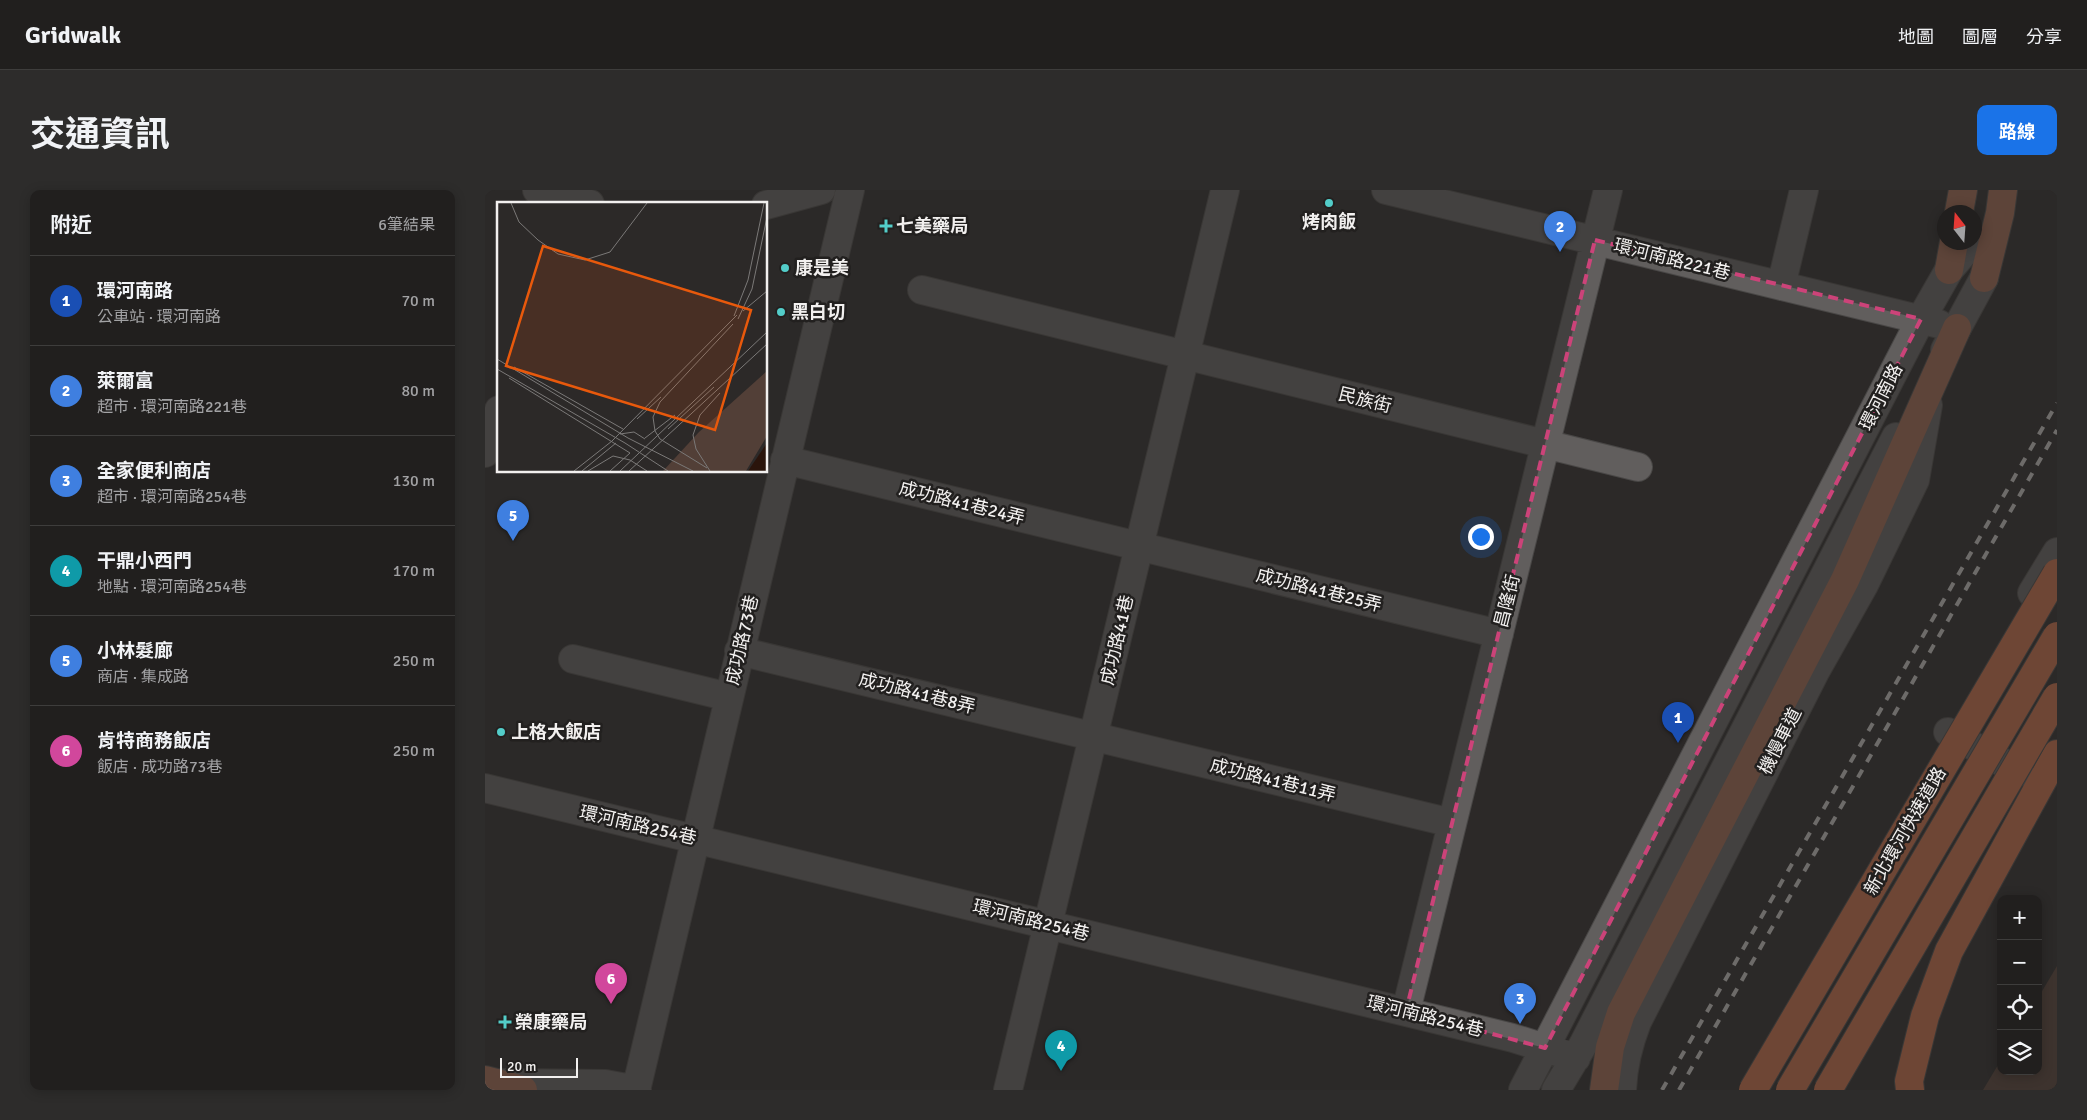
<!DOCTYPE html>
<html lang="zh-TW">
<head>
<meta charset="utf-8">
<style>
  body { margin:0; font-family:Signika,"Noto Sans TC",sans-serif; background:#2d2c2b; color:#f1f3f6 }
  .controls { position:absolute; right:15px; bottom:15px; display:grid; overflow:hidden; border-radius:10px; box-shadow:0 2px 12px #0003 }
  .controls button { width:45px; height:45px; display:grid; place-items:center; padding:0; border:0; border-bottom:1px solid #3e3d3c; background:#211f1e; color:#f1f3f6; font:25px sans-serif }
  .compass { position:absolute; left:1452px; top:15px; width:45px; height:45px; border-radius:50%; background:#211f1e; box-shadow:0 2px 12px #0003; rotate:343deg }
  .scale { position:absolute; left:15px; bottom:12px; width:78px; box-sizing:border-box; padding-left:5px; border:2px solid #f2f0ef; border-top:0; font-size:14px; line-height:18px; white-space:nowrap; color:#f2f0ef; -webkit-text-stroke:4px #22201f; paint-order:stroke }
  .you { position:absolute; left:995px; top:346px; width:18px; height:18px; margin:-12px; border:4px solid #fff; border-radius:50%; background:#1a73e8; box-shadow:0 0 0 8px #1a73e833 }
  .badge { display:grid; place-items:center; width:32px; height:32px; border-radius:50%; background:#1a73e8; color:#fff; font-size:16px; font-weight:700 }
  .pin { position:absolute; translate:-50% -41px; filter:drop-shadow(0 1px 2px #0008) }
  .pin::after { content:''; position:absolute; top:26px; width:18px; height:15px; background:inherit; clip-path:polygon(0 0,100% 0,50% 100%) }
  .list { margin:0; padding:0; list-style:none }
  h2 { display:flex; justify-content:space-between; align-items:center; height:65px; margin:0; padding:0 20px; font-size:21px }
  h2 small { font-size:16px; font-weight:400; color:#a2a2a4 }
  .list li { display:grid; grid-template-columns:32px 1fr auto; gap:15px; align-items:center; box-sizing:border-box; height:90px; padding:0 20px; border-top:1px solid #3e3d3c }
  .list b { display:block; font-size:19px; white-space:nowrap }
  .list p { margin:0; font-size:16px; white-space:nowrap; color:#a2a2a4 }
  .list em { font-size:16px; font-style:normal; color:#a2a2a4 }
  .icon { flex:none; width:28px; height:28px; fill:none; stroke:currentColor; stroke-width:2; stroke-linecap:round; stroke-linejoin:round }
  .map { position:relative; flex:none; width:1572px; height:900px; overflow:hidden; border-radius:10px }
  header { display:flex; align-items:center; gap:30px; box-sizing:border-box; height:70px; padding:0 25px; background:#211f1e; border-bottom:1px solid #3e3d3c }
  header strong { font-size:24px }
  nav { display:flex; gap:28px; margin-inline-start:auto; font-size:18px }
  .intro { display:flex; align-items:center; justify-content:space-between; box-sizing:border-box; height:120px; padding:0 30px }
  h1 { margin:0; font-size:35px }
  .button { padding:12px 22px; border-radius:10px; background:#1a73e8; color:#fff; font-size:18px; font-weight:700 }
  main { display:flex; gap:30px; padding:0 30px }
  aside { flex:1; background:#211f1e; border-radius:10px; box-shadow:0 2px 12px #0003 }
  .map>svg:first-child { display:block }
  .green { fill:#523f37 }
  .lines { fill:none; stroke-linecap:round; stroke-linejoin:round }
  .minor-casing { stroke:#494746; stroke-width:30 }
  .major-casing { stroke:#494746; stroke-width:30 }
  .highway-casing { stroke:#494746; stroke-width:30 }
  .minor { stroke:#615e5d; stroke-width:28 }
  .major { stroke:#99644f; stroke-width:28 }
  .highway { stroke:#bf6845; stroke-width:28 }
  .rail { stroke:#bcbab9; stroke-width:4; stroke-dasharray:9 9; stroke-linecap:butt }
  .highway-bridge-casing { stroke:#494746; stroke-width:30; stroke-linecap:butt }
  .highway-bridge { stroke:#bf6845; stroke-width:28 }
  .marked { fill:none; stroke:#cc4379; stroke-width:4; stroke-dasharray:10 6; stroke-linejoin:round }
  .poi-dot { fill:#53cdc9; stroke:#22201f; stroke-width:2 }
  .labels { text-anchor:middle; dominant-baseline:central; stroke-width:5; stroke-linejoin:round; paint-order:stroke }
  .poi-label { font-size:18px; font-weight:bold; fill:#f2f0ef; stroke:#22201f; text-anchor:start }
  .street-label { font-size:18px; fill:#f2f0ef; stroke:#22201f }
  .inset-road { fill:none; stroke:#7b7978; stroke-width:1 }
  .view { fill:#e8590c; fill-opacity:0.15; stroke:#e8590c; stroke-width:2.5 }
  .inset-edge { fill:none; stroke:#f2f0ef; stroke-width:2.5 }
</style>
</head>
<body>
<header>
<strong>Gridwalk</strong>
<nav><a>地圖</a><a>圖層</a><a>分享</a></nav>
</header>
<div class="intro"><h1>交通資訊</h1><a class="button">路線</a></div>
<main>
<aside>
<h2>附近<small>6筆結果</small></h2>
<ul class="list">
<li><span class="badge" style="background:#1a4fb4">1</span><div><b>環河南路</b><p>公車站 · 環河南路</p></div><em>70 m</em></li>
<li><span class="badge" style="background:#3f7fe0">2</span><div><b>萊爾富</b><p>超市 · 環河南路221巷</p></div><em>80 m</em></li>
<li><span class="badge" style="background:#3f7fe0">3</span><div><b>全家便利商店</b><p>超市 · 環河南路254巷</p></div><em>130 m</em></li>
<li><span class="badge" style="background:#0f9aa8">4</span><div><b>干鼎小西門</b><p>地點 · 環河南路254巷</p></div><em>170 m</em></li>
<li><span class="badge" style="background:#3f7fe0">5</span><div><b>小林髮廊</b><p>商店 · 集成路</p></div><em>250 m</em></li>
<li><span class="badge" style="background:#d1479c">6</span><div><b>肯特商務飯店</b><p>飯店 · 成功路73巷</p></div><em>250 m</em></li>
</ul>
</aside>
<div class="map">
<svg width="1572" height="900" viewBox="0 0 1572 900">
  <rect width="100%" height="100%" fill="#2c2928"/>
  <path class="green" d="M1572 776V900H1498L1516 870V881H1553V808Z"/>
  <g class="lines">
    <defs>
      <path id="minor" d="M52 0 105 14
        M901 0 1454 134
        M281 15 336 0
        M1296 96 1319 0
        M437 100 1153 277
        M1460 160 1499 88
        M0 263 14 220
        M300 270 1014 444
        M1547 403 1572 362
        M254 461 967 633
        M88 469 244 507
        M1463 542 1535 582
        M0 598 1028 848 1091 868
        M921 821 1123 0
        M11 893 120 894 152 900
        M151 900 365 0
        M523 900 740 0
        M1038 900 1436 129 1464 80 1488 52
        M1071 900 1098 855 1411 247
        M1137 900C1138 876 1143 855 1152 832L1330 482 1379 395 1430 290 1443 215"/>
      <path id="major" d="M1474 22 1478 0
        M1464 80 1469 52
        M1499 88 1515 23 1518 0
        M0 890 38 900
        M1119 900 1125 857 1136 823 1360 390 1472 138"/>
      <path id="highway" d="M1425 900 1424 891 1440 826 1464 761 1572 564"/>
    </defs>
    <use href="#minor" class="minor-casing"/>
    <use href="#major" class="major-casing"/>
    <use href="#highway" class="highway-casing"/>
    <use href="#minor" class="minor"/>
    <use href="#major" class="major"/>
    <use href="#highway" class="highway"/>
    <path class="rail" d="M1177 900 1572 213
      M1194 900 1572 240"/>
    <defs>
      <path id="highway-bridge" d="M1268 900 1572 383
        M1305 900 1572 446
        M1343 900 1572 507"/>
    </defs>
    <use href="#highway-bridge" class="highway-bridge-casing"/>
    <use href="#highway-bridge" class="highway-bridge"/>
  </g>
  <path d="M0 0H1572V900H0ZM1110 50 1436 129 1060 858 921 821Z" fill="#2c2928" fill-opacity=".55" fill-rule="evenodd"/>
  <path class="marked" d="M1110 50 1436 129 1060 858 921 821Z"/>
  <g class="poi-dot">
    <circle cx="844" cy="13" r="5"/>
    <path d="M398.5 28.5h5v5h5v5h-5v5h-5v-5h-5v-5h5z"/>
    <circle cx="300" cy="78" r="5"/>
    <circle cx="296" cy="122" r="5"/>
    <circle cx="16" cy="542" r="5"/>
    <path d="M17.5 824.5h5v5h5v5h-5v5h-5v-5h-5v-5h5z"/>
  </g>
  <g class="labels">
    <g class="poi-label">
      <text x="844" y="32" text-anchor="middle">烤肉飯</text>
      <text x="411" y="36">七美藥局</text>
      <text x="310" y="78">康是美</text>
      <text x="306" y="122">黑白切</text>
      <text x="26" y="542">上格大飯店</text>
      <text x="30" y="832">榮康藥局</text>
    </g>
    <g class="street-label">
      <text transform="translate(1187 69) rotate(14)">環河南路221巷</text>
      <text transform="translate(1396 207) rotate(-63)">環河南路</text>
      <text transform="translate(880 210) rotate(14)">民族街</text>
      <text transform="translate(477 313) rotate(14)">成功路41巷24弄</text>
      <text transform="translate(834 400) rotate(14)">成功路41巷25弄</text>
      <text transform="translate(1022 411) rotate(-76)">昌隆街</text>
      <text transform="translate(257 450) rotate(-77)">成功路73巷</text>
      <text transform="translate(632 450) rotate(-77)">成功路41巷</text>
      <text transform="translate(432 503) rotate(14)">成功路41巷8弄</text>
      <text transform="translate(1295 551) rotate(-63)">機慢車道</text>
      <text transform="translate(788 590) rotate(14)">成功路41巷11弄</text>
      <text transform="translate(153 635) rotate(13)">環河南路254巷</text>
      <text transform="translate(1420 641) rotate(-60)">新北環河快速道路</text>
      <text transform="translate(546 730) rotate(14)">環河南路254巷</text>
      <text transform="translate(940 826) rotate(14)">環河南路254巷</text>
    </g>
  </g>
  <g transform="translate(12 12)">
    <rect width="270" height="270" fill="#2c2928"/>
    <path d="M270 169V234L249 269H166L202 230Z" fill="#523f37"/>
    <path d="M270 241V269H251Z" fill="#2a140b"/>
    <path class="inset-road" d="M14 1 22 20 41 38 61 52 88 58 113 50 150 1M246 109 270 89M237 114 251 78 267 1M241 117 255 87 270 15M0 157 131 236 196 269M17 165 126 227M0 167 128 241 171 269M12 176 133 251 113 269M140 217 164 195M171 227 217 185M123 232 137 230 148 237M148 236 178 213M210 266 163 237 158 229 156 215 163 200 236 122M77 269 115 239 240 113M85 269 119 241M91 269 116 254 133 258 150 269M123 269 270 130M132 269 270 142M213 269 199 247 196 233 203 213 223 191"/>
    <path class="view" d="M46 44 254 108 218 228 9 164Z"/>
    <rect width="270" height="270" class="inset-edge"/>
  </g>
</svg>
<div class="controls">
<button>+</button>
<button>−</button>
<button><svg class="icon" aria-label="locate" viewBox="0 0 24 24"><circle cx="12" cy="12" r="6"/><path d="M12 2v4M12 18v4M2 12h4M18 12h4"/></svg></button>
<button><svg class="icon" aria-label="layers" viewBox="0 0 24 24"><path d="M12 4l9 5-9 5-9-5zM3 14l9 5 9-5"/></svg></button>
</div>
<svg class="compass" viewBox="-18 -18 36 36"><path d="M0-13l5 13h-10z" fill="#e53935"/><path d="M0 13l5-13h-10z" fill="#a2a2a4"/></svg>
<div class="scale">20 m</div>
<div class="you"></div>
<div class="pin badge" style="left:1193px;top:553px;background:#1a4fb4">1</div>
<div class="pin badge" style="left:1075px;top:62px;background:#3f7fe0">2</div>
<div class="pin badge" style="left:1035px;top:834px;background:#3f7fe0">3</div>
<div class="pin badge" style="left:576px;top:881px;background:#0f9aa8">4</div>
<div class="pin badge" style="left:28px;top:351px;background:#3f7fe0">5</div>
<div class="pin badge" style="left:126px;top:814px;background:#d1479c">6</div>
</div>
</main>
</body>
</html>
